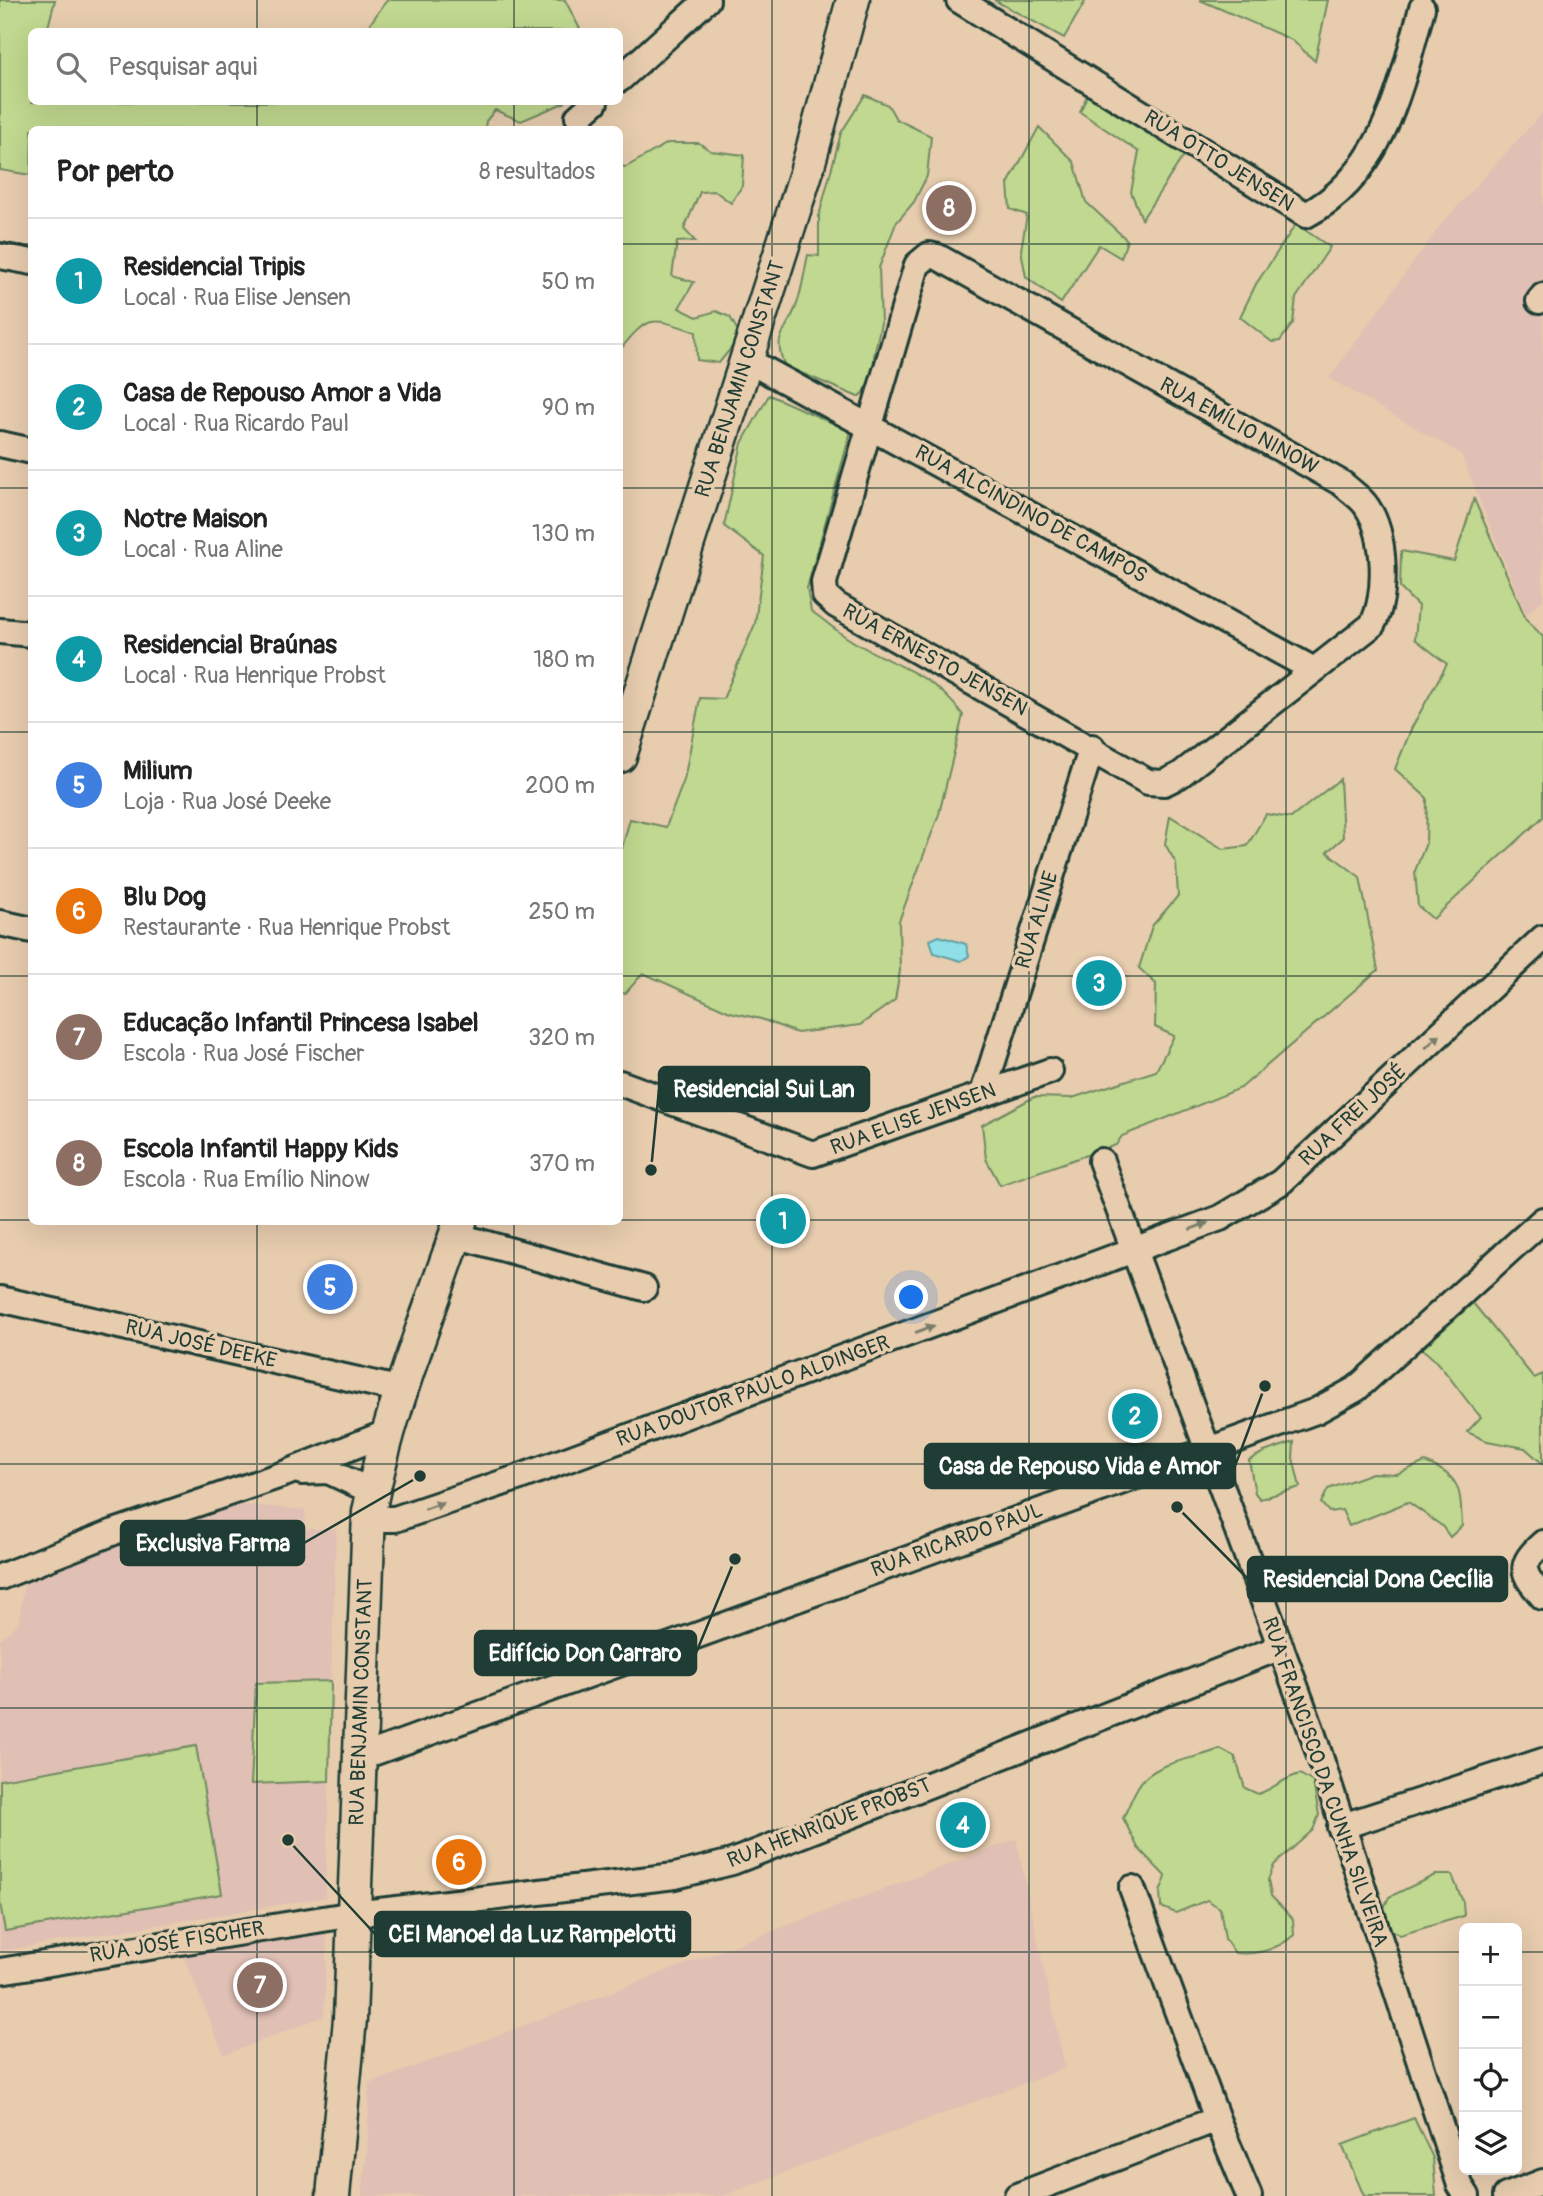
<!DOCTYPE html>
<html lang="pt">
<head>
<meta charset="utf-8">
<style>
  body { margin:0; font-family:Pangolin,sans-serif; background:#f2f2f2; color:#222 }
  .controls { position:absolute; right:21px; bottom:21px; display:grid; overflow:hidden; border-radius:10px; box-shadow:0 7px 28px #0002 }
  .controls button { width:63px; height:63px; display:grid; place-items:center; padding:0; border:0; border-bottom:2px solid #e0e0e0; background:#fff; color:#222; font:35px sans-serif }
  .you { position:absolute; left:912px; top:1298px; width:24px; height:24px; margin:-18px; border:5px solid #fff; border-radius:50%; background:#1a73e8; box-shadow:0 0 0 10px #1a73e833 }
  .badge { display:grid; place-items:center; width:46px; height:46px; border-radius:50%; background:#0f766e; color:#fff; font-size:23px; font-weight:700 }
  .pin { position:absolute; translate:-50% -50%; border:4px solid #fff; box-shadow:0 2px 7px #0006 }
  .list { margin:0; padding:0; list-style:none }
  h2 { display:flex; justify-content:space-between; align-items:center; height:91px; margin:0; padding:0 28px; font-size:30px }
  h2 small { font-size:23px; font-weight:400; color:#767676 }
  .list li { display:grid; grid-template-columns:46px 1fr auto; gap:21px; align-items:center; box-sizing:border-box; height:126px; padding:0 28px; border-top:2px solid #e0e0e0 }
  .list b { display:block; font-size:26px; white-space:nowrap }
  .list p { margin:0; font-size:23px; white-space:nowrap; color:#767676 }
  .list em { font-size:23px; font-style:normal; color:#767676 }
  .icon { flex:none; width:38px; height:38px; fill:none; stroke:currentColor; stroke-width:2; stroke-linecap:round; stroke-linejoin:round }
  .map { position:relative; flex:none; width:1543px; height:2196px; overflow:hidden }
  .search { position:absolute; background:#fff; box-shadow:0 7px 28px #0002; left:28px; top:28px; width:595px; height:77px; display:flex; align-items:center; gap:18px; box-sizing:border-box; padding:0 24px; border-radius:10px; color:#767676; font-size:26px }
  .panel { position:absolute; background:#fff; box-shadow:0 7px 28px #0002; left:28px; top:126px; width:595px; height:1099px; border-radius:10px }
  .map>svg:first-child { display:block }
  .built { fill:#e0bfb4 }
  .green { fill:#c0d88f; stroke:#708a62; stroke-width:2 }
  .water { fill:#8edfe8; stroke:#629ea0; stroke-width:2 }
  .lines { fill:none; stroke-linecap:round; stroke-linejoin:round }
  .minor-casing { stroke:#1f3d34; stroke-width:30 }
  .major-casing { stroke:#1f3d34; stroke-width:37 }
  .minor { stroke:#e7ccae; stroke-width:24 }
  .major { stroke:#e7ccae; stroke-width:32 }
  .oneway { fill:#797d6b }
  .grid { fill:none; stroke:#1f3d34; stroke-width:2; stroke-opacity:0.55 }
  .labels { text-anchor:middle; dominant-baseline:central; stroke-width:7; stroke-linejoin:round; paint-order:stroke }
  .street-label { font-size:21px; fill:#1f3d34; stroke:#e7ccae }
  .leader { fill:none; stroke:#1f3d34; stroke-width:2.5 }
  .callout-dot { fill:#1f3d34; stroke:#e7ccae; stroke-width:2.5 }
  .callout { fill:#1f3d34; stroke:#1f3d34; stroke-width:2.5 }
  .callout-label { font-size:23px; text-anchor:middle; font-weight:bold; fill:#fff }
</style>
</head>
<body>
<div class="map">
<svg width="1543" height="2196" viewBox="0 0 1543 2196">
  <rect width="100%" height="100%" fill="#e7ccae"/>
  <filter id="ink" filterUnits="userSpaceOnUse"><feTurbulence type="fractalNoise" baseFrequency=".0143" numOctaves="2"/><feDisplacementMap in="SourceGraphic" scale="14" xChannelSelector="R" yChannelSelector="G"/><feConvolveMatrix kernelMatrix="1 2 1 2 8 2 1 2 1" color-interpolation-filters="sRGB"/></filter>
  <g filter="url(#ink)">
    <path class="built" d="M1543 112V600L1526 614 1461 454 1329 378 1440 226Z
      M236 1504 305 1510 306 1529H336L331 1681 256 1684 251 1784 329 1781 325 1897 0 1951V1640L19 1622 25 1578Z
      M1016 1839 1065 2068 722 2196H362L368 2145 369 2084Z
      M327 1931 324 2016 224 2055 183 1954Z"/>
    <path class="green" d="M0 0H55L47 31 32 32V102H566L521 121 495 110 486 121 485 129 32 130 31 175 0 170Z
      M387 0H565L581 31H365Z
      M994 0H1086L1064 38Z
      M1200 0H1328L1315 61 1292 40Z
      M1088 93 1186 152 1142 219 1131 192 1139 152 1080 112Z
      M865 95 888 105 896 119 931 136 927 176 914 202 896 223 879 268 881 323 874 356 873 385 858 397 785 366C772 337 785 333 795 309 802 293 804 272 808 255L819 256V216L841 133Z
      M1039 127 1074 162 1086 202 1127 240 1121 258 1099 245 1061 303 1026 277 1021 250 1027 215 1010 209 1008 184Z
      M668 143H699L711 151 744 155 742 186 731 203 715 191 700 192 684 229 695 241 677 242 672 276 694 282 679 308 697 317 716 311 730 317 738 331 732 347 719 363 697 360 696 332C653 318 649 313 620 350V166L626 167Z
      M1296 224 1330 247 1296 298 1293 323 1280 341 1272 342 1240 317 1256 284Z
      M769 395 851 431 807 588 811 611C823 619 834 629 846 637 893 668 927 667 963 715L939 814 899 921 900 971 895 1000 860 1025 797 1033 761 1019 730 1012 643 973 625 994 620 991V855L630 819 666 827 684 780 700 698 723 699 755 624 764 556 724 526 742 443Z
      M1474 499 1526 619 1543 637V817L1433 919 1418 906 1415 871 1426 843 1427 798 1395 769 1412 727 1447 664 1415 639 1418 606 1400 588 1401 551 1454 561Z
      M1340 779 1343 838 1327 852 1360 877 1378 970 1241 1088 1122 1136 1116 1145 1000 1185 986 1159 982 1125 1034 1097 1072 1098 1156 1071 1174 1036 1155 1027 1156 984 1139 968 1152 926 1178 896 1176 863 1165 844 1170 816 1223 849 1247 846 1266 814 1291 818Z
      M1473 1303 1534 1378 1543 1374V1464L1525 1448 1487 1441 1467 1432 1481 1417C1460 1395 1446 1367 1422 1349Z
      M1294 1442 1293 1458 1300 1487 1260 1499 1255 1493 1249 1460 1264 1452Z
      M1425 1462C1462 1477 1460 1489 1462 1526L1450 1537 1442 1526 1408 1502 1349 1526 1342 1510 1329 1512 1321 1503 1328 1489 1372 1473 1397 1474Z
      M331 1681 329 1781 251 1784 256 1683Z
      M196 1746 222 1894 5 1931 0 1903V1780Z
      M1220 1749 1235 1757 1245 1788 1258 1794C1274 1789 1283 1778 1300 1774L1313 1782 1319 1815 1313 1830 1274 1865 1268 1880 1271 1896 1293 1919 1294 1935C1277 1950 1257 1955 1235 1953L1225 1939 1220 1908 1207 1900 1176 1913 1161 1907 1160 1892 1166 1877 1138 1848 1123 1818C1129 1807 1135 1787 1144 1779 1163 1760 1197 1759 1220 1749Z
      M1435 1875H1452L1463 1902 1464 1916 1400 1935 1386 1927 1382 1912 1389 1897Z
      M1414 2118 1433 2158 1436 2196H1364L1342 2145Z"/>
    <path class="water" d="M939 936 966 944 969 956 961 961 934 953 930 940Z"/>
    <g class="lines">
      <defs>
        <path id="minor" d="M959 0 1306 215C1384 174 1401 85 1422 8
          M620 79 707 0
          M578 117 595 102
          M929 255 938 257 1343 484C1350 491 1362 498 1367 507 1386 534 1388 597 1372 625L1180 775 1164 783 1148 782 836 605 825 595 824 582 917 265Z
          M0 256 32 262
          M1539 301 1543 296
          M747 360 1314 670
          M0 444 32 451
          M0 631 32 634
          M0 923 32 930
          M620 1083 813 1154 1050 1071
          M983 1093 1092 747
          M1101 1161 1311 1729 1460 2185 1467 2196
          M455 1235 644 1288
          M0 1299 402 1390
          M302 1472 328 1471 373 1492
          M368 1519H395L520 1477 1220 1218 1281 1182 1543 938
          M1543 1543C1517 1566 1522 1573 1543 1597
          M0 1577 114 1532 284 1474 389 1432
          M359 1758 1316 1411 1356 1389 1543 1220
          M1340 1827 1543 1761
          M1132 1888 1217 2119 1249 2196
          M0 1971 354 1914 675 1876 732 1862 1281 1647
          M1017 2196 1217 2119
          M1506 2196 1543 2182"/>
        <path id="major" d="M620 756 806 173 853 0
          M333 2196 350 2019 369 1512C388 1412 428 1317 460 1222"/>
      </defs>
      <use href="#minor" class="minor-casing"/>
      <use href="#major" class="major-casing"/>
      <use href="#minor" class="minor"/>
      <use href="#major" class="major"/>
    </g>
    <defs><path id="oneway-solid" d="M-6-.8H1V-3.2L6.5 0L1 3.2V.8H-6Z" transform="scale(1.75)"/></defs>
    <g class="oneway">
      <use href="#oneway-solid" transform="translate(1433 1041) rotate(-43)"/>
      <use href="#oneway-solid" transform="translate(1199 1226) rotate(-21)"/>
      <use href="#oneway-solid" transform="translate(925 1329) rotate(-20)"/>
      <use href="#oneway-solid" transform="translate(434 1506) rotate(-19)"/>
    </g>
  </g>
  <path class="grid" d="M257 0V32M514 0V32M772 0V2196M1029 0V2196M1286 0V2196M257 102V130M514 102V130M0 244H32M620 244H1543M0 488H32M620 488H1543M0 732H32M620 732H1543M0 976H32M620 976H1543M0 1220H32M620 1220H1543M257 1222V2196M514 1222V2196M0 1464H1543M0 1708H1543M0 1952H1464M1517 1952H1543"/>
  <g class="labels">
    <g class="street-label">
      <text transform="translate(1219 161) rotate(32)">RUA OTTO JENSEN</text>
      <text transform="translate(740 379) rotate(-72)">RUA BENJAMIN CONSTANT</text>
      <text transform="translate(1239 426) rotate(29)">RUA EMÍLIO NINOW</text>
      <text transform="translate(1031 514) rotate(29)">RUA ALCINDINO DE CAMPOS</text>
      <text transform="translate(935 660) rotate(29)">RUA ERNESTO JENSEN</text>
      <text transform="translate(1037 920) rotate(-73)">RUA ALINE</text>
      <text transform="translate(1353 1115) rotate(-43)">RUA FREI JOSÉ</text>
      <text transform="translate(913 1119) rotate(-20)">RUA ELISE JENSEN</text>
      <text transform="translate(201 1344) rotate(13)">RUA JOSÉ DEEKE</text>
      <text transform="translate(753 1391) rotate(-20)">RUA DOUTOR PAULO ALDINGER</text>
      <text transform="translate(957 1540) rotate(-20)">RUA RICARDO PAUL</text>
      <text transform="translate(361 1702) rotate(-88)">RUA BENJAMIN CONSTANT</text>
      <text transform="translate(1325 1782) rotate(71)">RUA FRANCISCO DA CUNHA SILVEIRA</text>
      <text transform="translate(829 1823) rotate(-21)">RUA HENRIQUE PROBST</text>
      <text transform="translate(177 1942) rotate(-9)">RUA JOSÉ FISCHER</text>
    </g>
  </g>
  <path class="leader" d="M651 1170L659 1089M1265 1386L1235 1466M420 1476L304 1543M1177 1507L1248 1579M735 1559L696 1653M288 1840L375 1934"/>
  <g class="callout-dot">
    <circle cx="651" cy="1170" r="7"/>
    <circle cx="1265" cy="1386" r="7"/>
    <circle cx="420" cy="1476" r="7"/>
    <circle cx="1177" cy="1507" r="7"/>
    <circle cx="735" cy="1559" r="7"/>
    <circle cx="288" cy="1840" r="7"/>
  </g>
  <g class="callout">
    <rect x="659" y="1067" width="210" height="44" rx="7"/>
    <rect x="925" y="1444" width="310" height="44" rx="7"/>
    <rect x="121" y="1521" width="183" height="44" rx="7"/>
    <rect x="1248" y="1557" width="259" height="44" rx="7"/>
    <rect x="475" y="1631" width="221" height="44" rx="7"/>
    <rect x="375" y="1912" width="315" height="44" rx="7"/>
  </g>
  <g class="callout-label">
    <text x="764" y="1097">Residencial Sui Lan</text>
    <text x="1080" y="1474">Casa de Repouso Vida e Amor</text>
    <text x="213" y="1551">Exclusiva Farma</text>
    <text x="1378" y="1587">Residencial Dona Cecília</text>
    <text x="585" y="1661">Edifício Don Carraro</text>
    <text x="532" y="1942">CEI Manoel da Luz Rampelotti</text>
  </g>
</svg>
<div class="controls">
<button>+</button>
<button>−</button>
<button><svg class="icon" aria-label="locate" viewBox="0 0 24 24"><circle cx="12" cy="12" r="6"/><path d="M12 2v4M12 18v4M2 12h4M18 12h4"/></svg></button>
<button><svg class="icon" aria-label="layers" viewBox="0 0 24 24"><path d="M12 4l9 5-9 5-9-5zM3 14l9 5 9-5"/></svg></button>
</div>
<div class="you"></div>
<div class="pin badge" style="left:783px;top:1221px;background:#0f9aa8">1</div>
<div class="pin badge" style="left:1135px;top:1416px;background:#0f9aa8">2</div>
<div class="pin badge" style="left:1099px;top:983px;background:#0f9aa8">3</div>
<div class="pin badge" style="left:963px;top:1825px;background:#0f9aa8">4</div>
<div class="pin badge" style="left:330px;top:1287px;background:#3f7fe0">5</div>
<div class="pin badge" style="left:459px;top:1862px;background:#e8710a">6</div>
<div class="pin badge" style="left:260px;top:1985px;background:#8d6e63">7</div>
<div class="pin badge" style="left:949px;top:208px;background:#8d6e63">8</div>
<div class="search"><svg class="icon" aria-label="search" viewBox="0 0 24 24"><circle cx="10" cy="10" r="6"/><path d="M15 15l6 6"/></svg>Pesquisar aqui</div>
<section class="panel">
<h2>Por perto<small>8 resultados</small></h2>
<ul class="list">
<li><span class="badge" style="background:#0f9aa8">1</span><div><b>Residencial Tripis</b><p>Local · Rua Elise Jensen</p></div><em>50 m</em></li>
<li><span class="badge" style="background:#0f9aa8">2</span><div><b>Casa de Repouso Amor a Vida</b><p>Local · Rua Ricardo Paul</p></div><em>90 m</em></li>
<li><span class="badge" style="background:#0f9aa8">3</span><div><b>Notre Maison</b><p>Local · Rua Aline</p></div><em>130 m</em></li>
<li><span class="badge" style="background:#0f9aa8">4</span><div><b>Residencial Braúnas</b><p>Local · Rua Henrique Probst</p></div><em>180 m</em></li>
<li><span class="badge" style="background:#3f7fe0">5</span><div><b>Milium</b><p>Loja · Rua José Deeke</p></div><em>200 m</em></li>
<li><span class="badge" style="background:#e8710a">6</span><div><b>Blu Dog</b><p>Restaurante · Rua Henrique Probst</p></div><em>250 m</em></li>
<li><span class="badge" style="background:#8d6e63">7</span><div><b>Educação Infantil Princesa Isabel</b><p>Escola · Rua José Fischer</p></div><em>320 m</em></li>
<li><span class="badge" style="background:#8d6e63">8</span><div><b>Escola Infantil Happy Kids</b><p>Escola · Rua Emílio Ninow</p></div><em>370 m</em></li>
</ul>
</section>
</div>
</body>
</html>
